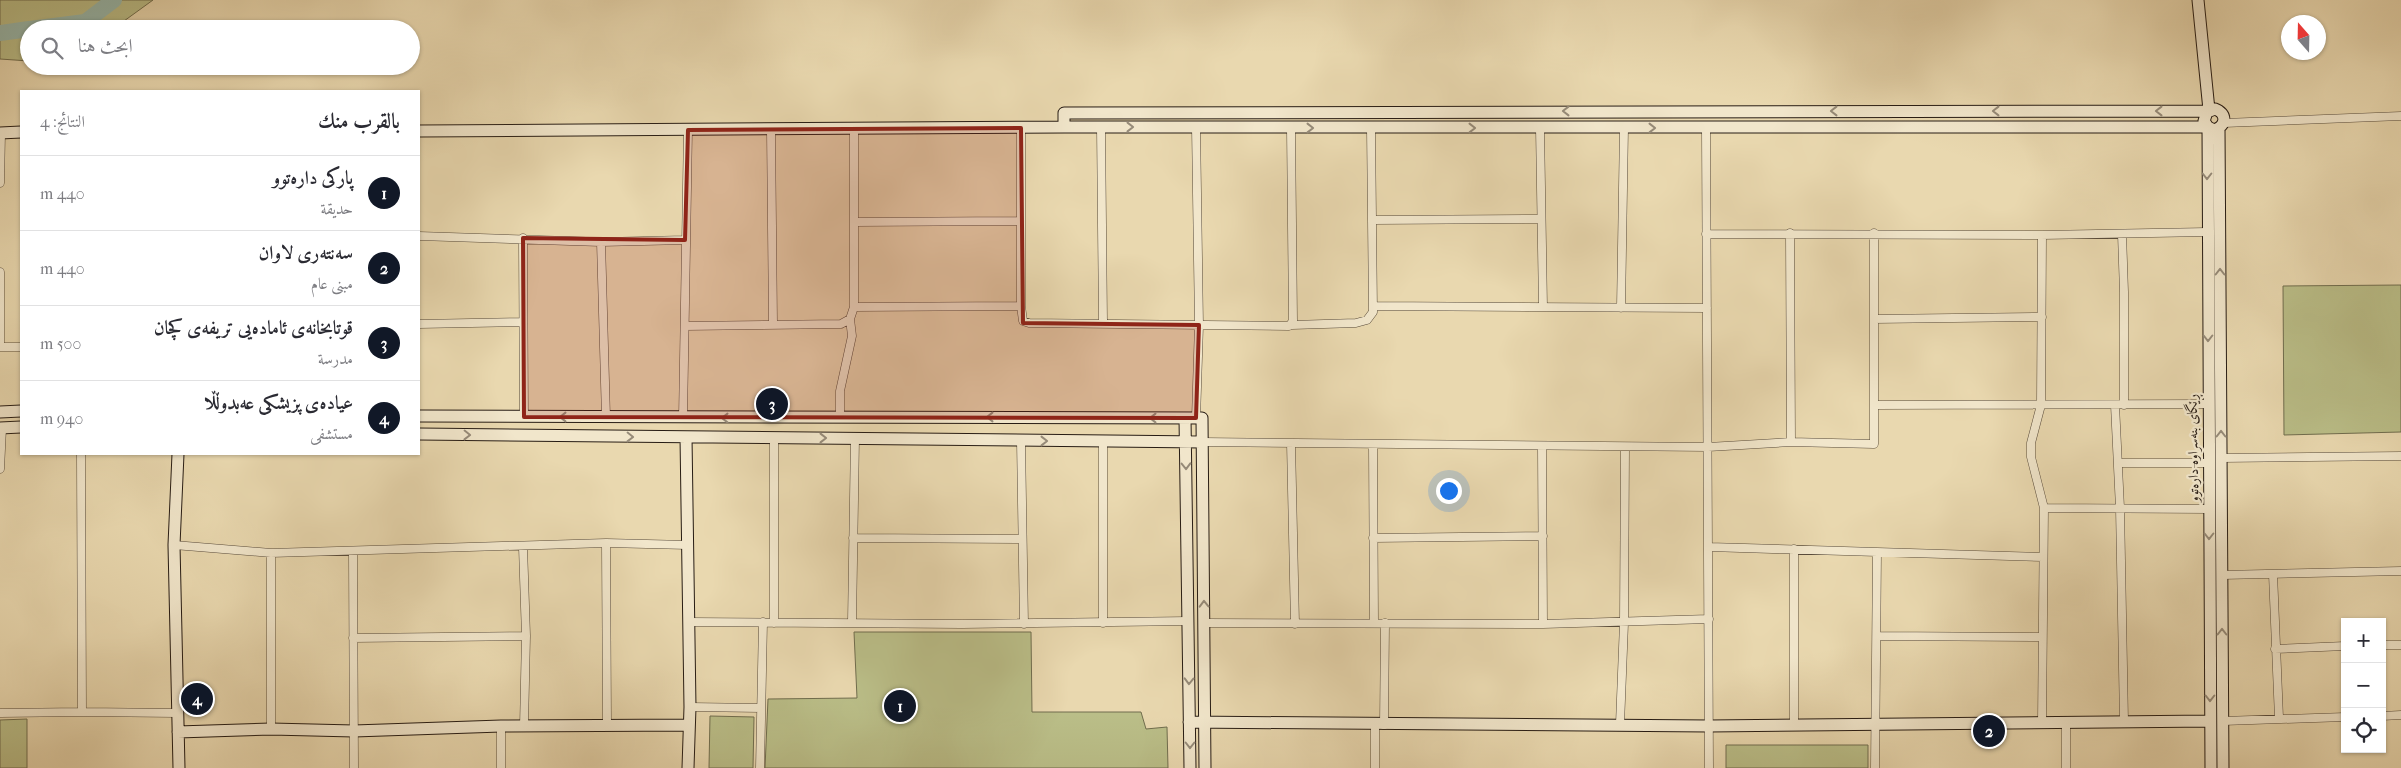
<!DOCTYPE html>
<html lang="ar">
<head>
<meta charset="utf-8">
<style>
  body { margin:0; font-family:"IM FELL French Canon",Amiri,serif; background:#f2f2f3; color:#2b2b33; direction:rtl }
  .controls { position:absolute; right:15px; bottom:15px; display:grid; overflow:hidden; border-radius:0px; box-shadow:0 1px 4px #0004 }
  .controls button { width:45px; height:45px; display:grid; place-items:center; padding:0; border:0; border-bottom:1px solid #e1e1e2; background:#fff; color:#2b2b33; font:25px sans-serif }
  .compass { position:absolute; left:2281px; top:15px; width:45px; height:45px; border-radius:50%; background:#fff; box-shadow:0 1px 4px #0004; rotate:340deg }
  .you { position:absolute; left:1448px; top:490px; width:18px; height:18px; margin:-12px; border:4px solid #fff; border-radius:50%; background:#1a73e8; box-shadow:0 0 0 8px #1a73e833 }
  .badge { display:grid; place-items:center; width:32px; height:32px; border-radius:50%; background:#111827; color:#fff; font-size:16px; font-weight:700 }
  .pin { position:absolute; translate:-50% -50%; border:2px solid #fff; box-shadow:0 1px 5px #0006 }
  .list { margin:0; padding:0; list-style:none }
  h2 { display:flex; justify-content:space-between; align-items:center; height:65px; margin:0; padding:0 20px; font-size:21px }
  h2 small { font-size:16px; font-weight:400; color:#7c7c81 }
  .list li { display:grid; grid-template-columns:32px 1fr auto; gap:15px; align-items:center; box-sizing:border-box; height:75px; padding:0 20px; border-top:1px solid #e1e1e2 }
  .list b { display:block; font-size:19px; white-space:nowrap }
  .list p { margin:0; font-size:16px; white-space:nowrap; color:#7c7c81 }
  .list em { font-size:16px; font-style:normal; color:#7c7c81 }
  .icon { flex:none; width:28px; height:28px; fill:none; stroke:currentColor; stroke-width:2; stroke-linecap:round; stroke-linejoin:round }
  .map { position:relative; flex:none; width:2401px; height:768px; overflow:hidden; direction:ltr }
  .search { position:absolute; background:#fff; box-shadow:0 1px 4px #0004; left:20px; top:20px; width:400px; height:55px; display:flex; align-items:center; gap:12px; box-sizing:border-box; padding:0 18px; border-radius:28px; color:#7c7c81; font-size:19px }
  .panel { position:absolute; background:#fff; box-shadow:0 1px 4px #0004; left:20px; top:90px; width:400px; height:365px; border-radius:0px; direction:rtl }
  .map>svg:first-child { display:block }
  .green { fill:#babe88; stroke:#706d4e }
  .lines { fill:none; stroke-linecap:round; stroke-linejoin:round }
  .river { stroke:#97b9ae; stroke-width:16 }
  .street-casing { stroke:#584b3b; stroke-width:9 }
  .secondary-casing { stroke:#271c14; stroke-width:13 }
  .street { stroke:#f1e6cb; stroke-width:8 }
  .secondary { stroke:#f1e6cb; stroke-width:11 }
  .oneway { stroke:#968b79 }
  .marked { fill:#8f2418; fill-opacity:0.2; stroke:#8f2418; stroke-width:4; stroke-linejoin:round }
  .labels { text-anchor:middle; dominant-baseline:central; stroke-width:4.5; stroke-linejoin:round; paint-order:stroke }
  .street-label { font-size:14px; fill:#271c14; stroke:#f1e6cb }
</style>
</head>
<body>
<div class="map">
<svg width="2401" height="768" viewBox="0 0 2401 768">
  <rect width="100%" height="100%" fill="#e9d8af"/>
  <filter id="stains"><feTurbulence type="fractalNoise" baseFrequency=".004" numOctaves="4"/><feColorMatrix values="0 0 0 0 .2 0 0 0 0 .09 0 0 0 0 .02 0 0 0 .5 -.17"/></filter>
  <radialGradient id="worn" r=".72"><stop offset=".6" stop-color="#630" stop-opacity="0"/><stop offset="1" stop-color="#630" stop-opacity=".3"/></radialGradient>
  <path class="green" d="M0 0H153L113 29H29V61L0 59Z
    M2401 285V432L2284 435 2283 286Z
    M854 632H1031L1032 712H1141L1146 729 1167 727 1168 768H765L768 699 857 698Z
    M710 716 754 717 753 768H709Z
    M27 719V768H0V720Z
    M1726 745H1868V768H1726Z"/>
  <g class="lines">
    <path class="river" d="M30 29 85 22 114 0
      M0 33 29 29"/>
    <defs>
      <path id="street" d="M2224 123 2401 116
        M1101 127 1103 323
        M1196 127 1199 325 1196 418
        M1021 128V306L1023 321 1029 323 1289 326 1293 321 1291 128
        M1540 128 1543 307
        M1706 128 1709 768
        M771 130 773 324
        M0 183 1 133
        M1373 220 1541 219
        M854 222 1020 221
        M1790 233 1791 442
        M1706 234 2042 235 2207 232
        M2122 234 2124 292V405
        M419 236 601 242 685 240
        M523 238 524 417
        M601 242 606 417
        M0 272V347
        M1375 306 1707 308
        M854 307 1021 306
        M1621 308 1624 128
        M1874 319 2042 317
        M419 324 523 322
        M1292 325 1356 323 1367 320 1373 312 1371 128
        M685 326 841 324 850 319 854 307V129
        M0 347H21
        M1874 405 2208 404
        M2115 405 2120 508 2124 721
        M840 417V391L852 336 850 319
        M683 418 688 130
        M1021 441 1024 624
        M1103 441V623
        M1202 442 1708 447 1791 442 1874 444V233
        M1291 443 1295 624
        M1373 445 1374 623
        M1542 447 1543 624
        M81 454 82 712
        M2221 458 2401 456
        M2118 463H2208
        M0 469 2 428
        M2044 508 2209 509
        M853 538 1022 539
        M1373 538 1543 536
        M606 543 607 725
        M174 545 271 553 606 543 688 545
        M523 547 526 636 524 726
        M1709 547 2043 557
        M1794 549V725
        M353 552 354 768
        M271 553V729
        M2273 574 2279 718
        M2222 575 2401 571
        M689 622 962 624 1189 621
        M852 622 855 438
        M774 623V438
        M1204 623 1543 624 1709 619
        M1877 636 2042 637
        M353 638 526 636
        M2382 645H2401
        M2275 649 2345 646
        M690 707 761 708
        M0 713 82 712 177 713
        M2382 716 2401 715
        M2223 721 2345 717
        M2066 722V768
        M2042 723 2044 508 2031 457V443L2041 405 2042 235
        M1620 724 1624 623 1625 447
        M1375 725V768
        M1384 725 1385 623
        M501 768V726
        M760 768 763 622
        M1875 768 1877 552"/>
      <path id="secondary" d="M2198 0 2209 110
        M1064 127V113L2208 111
        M2208 127 2211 768
        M2219 128 2223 768
        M419 131 1064 127H2208L2214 130C2227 126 2227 113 2215 109L2207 112 2204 121 2208 127
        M0 133 21 132
        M0 412 21 411
        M419 416 1202 418 1205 768
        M1185 418 1190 768
        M0 428 21 427
        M419 434 1202 442
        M686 437 690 707 688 768
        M178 454 174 545 179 768
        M1189 722 1709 726 2210 721
        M178 732 271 729 354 731 501 726 689 725"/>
    </defs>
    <use href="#street" class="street-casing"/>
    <use href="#secondary" class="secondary-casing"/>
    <use href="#street" class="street"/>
    <use href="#secondary" class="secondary"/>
  </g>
  <defs><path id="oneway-chevron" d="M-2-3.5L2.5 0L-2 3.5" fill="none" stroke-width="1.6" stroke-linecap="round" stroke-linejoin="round" transform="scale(1.25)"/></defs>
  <g class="oneway">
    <use href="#oneway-chevron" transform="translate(1566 111) rotate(180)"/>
    <use href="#oneway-chevron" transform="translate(1834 111) rotate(-180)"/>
    <use href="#oneway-chevron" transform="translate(1996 111) rotate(-180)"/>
    <use href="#oneway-chevron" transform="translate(2159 111) rotate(-180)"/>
    <use href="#oneway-chevron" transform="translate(1130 127)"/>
    <use href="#oneway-chevron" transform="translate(1310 128)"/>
    <use href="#oneway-chevron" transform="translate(1472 128)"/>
    <use href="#oneway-chevron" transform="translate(1652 128)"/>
    <use href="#oneway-chevron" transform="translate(2207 176) rotate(90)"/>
    <use href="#oneway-chevron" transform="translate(2220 272) rotate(-90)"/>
    <use href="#oneway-chevron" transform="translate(2208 338) rotate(90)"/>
    <use href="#oneway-chevron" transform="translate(563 417) rotate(-180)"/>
    <use href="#oneway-chevron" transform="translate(990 417) rotate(-180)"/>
    <use href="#oneway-chevron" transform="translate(725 418) rotate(180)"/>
    <use href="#oneway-chevron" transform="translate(1153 418) rotate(-180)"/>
    <use href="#oneway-chevron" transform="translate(2221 434) rotate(-90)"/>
    <use href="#oneway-chevron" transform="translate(467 435) rotate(1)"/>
    <use href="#oneway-chevron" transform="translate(630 437) rotate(1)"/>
    <use href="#oneway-chevron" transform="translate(823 438)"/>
    <use href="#oneway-chevron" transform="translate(1044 441)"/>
    <use href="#oneway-chevron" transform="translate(1186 466) rotate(89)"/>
    <use href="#oneway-chevron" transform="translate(2209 536) rotate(90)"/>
    <use href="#oneway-chevron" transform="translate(1204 604) rotate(-91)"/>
    <use href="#oneway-chevron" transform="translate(2222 632) rotate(-90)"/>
    <use href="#oneway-chevron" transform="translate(1189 681) rotate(91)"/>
    <use href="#oneway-chevron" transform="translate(2210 698) rotate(90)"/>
    <use href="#oneway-chevron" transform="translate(1190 745) rotate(90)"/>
  </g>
  <path class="marked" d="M1021 128 1023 323 1199 325 1196 418 524 417 523 238 685 240 688 130Z"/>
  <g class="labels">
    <g class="street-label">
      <text transform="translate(2193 448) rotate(-91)">ڕێگای بنەسراوە-دارەتوو</text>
    </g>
  </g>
  <rect width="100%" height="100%" filter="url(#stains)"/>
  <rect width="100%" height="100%" fill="url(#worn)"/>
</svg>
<div class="controls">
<button>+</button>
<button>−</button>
<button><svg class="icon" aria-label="locate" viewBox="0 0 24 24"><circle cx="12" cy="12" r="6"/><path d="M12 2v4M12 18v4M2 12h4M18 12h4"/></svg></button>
</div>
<svg class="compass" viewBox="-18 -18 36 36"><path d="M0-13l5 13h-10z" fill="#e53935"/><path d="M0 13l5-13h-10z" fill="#7c7c81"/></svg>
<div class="you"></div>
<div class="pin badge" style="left:900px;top:706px">1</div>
<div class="pin badge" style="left:1989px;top:731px">2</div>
<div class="pin badge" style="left:772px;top:404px">3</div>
<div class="pin badge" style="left:197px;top:699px">4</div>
<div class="search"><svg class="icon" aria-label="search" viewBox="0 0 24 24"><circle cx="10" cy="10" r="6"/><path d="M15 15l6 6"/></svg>ابحث هنا</div>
<section class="panel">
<h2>بالقرب منك<small>النتائج: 4</small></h2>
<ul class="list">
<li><span class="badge">1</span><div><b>پارکی دارەتوو</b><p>حديقة</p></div><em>440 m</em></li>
<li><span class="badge">2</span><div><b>سەنتەری لاوان</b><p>مبنى عام</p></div><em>440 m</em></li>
<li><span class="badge">3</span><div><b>قوتابخانەی ئامادەیی تریفەی کچان</b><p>مدرسة</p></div><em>500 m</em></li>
<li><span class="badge">4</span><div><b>عیادەی پزیشکی عەبدوڵڵا</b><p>مستشفى</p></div><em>940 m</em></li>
</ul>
</section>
</div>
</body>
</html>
